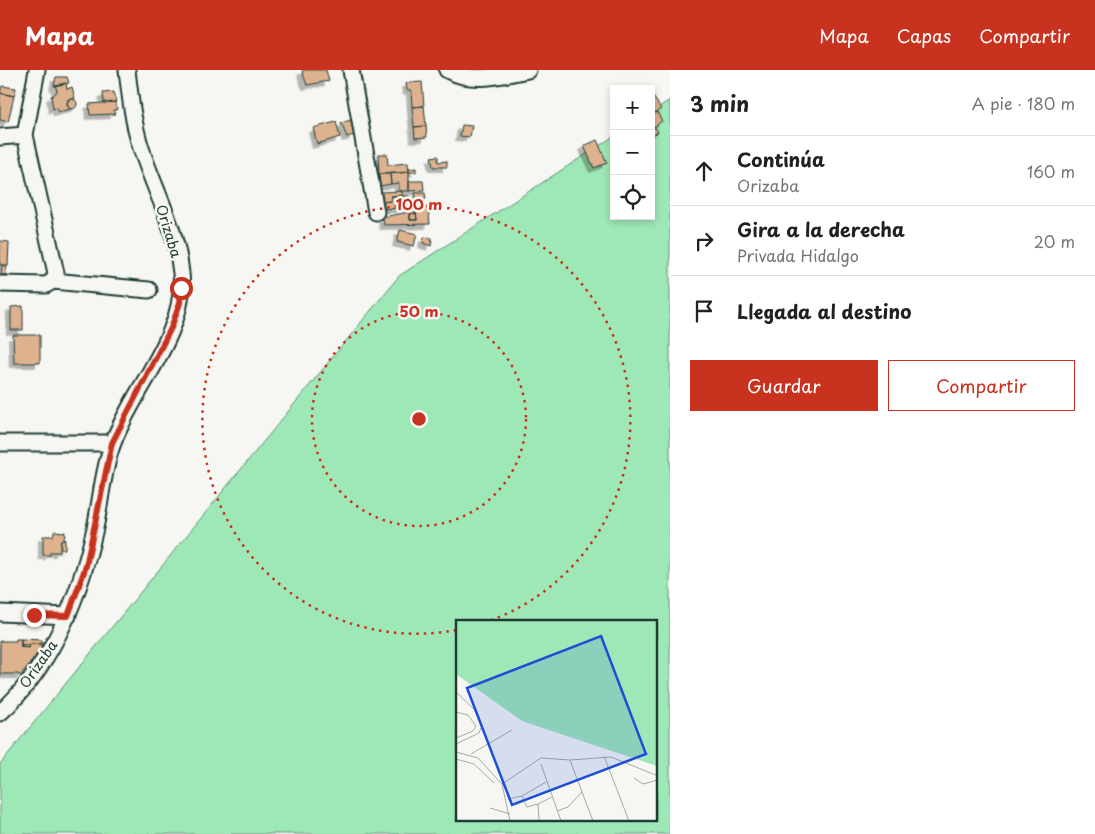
<!DOCTYPE html>
<html lang="es">
<head>
<meta charset="utf-8">
<style>
  body { margin:0; font-family:"Playpen Sans",sans-serif; background:#f6f6f6; color:#202124 }
  .controls { position:absolute; right:15px; top:15px; display:grid; overflow:hidden; border-radius:0px; box-shadow:0 2px 8px #0003 }
  .controls button { width:45px; height:45px; display:grid; place-items:center; padding:0; border:0; border-bottom:1px solid #e0e0e0; background:#fff; color:#202124; font:25px sans-serif }
  .stop { position:absolute; width:15px; height:15px; margin:-11px; border:4px solid #c8321e; border-radius:50%; background:#fff }
  .stop.end { background:#c8321e; border-color:#fff; box-shadow:0 1px 5px #0008 }
  .list { margin:0; padding:0; list-style:none }
  h2 { display:flex; justify-content:space-between; align-items:center; height:65px; margin:0; padding:0 20px; font-size:21px }
  h2 small { font-size:16px; font-weight:400; color:#757577 }
  .list li { display:grid; grid-template-columns:32px 1fr auto; gap:15px; align-items:center; box-sizing:border-box; height:70px; padding:0 20px; border-top:1px solid #e0e0e0 }
  .list b { display:block; font-size:19px; white-space:nowrap }
  .list p { margin:0; font-size:16px; white-space:nowrap; color:#757577 }
  .list em { font-size:16px; font-style:normal; color:#757577 }
  .actions { display:flex; gap:10px; padding:15px 20px }
  .actions a { flex:1; padding:11px 0; border:1px solid #c8321e; border-radius:0px; text-align:center; font-size:18px; color:#c8321e }
  .actions .main { background:#c8321e; color:#fff }
  .icon { flex:none; width:28px; height:28px; fill:none; stroke:currentColor; stroke-width:2; stroke-linecap:round; stroke-linejoin:round }
  .map { position:relative; flex:none; width:670px; height:764px; overflow:hidden }
  header { display:flex; align-items:center; gap:30px; box-sizing:border-box; height:70px; padding:0 25px; background:#c8321e; color:#fff }
  header strong { font-size:24px }
  nav { display:flex; gap:28px; margin-inline-start:auto; font-size:18px }
  main { display:flex }
  aside { flex:1; background:#fff }
  .map>svg:first-child { display:block }
  .green { fill:#9ee7b6; stroke:#5e9275; fill-rule:evenodd }
  .building { fill:#deb18f; stroke:#1f3d34; fill-rule:evenodd; filter:url(#shadow) }
  .lines { fill:none; stroke-linecap:round; stroke-linejoin:round }
  .minor-casing { stroke:#1f3d34; stroke-width:19 }
  .minor { stroke:#f6f6f2; stroke-width:15 }
  .route { stroke:#c8321e; stroke-width:6 }
  .ring { fill:none; stroke:#c8321e; stroke-width:2.5; stroke-dasharray:2.5 5 }
  .labels { text-anchor:middle; dominant-baseline:central; stroke-width:5; stroke-linejoin:round; paint-order:stroke }
  .street-label { font-size:14px; fill:#1f3d34; stroke:#f6f6f2 }
  .inset-road { fill:none; stroke:#a0aca6; stroke-width:1 }
  .view { fill:#1d4ed8; fill-opacity:0.15; stroke:#1d4ed8; stroke-width:2.5 }
  .inset-edge { fill:none; stroke:#1f3d34; stroke-width:2.5 }
  .centre { fill:#c8321e; stroke:#f6f6f2; stroke-width:2.5 }
  .ring-label { font-size:15px; text-anchor:middle; font-weight:bold; fill:#c8321e; stroke:#f6f6f2; stroke-width:5; stroke-linejoin:round; paint-order:stroke }
</style>
</head>
<body>
<header>
<strong>Mapa</strong>
<nav><a>Mapa</a><a>Capas</a><a>Compartir</a></nav>
</header>
<main>
<div class="map">
<svg width="670" height="764" viewBox="0 0 670 764">
  <defs>
    <filter id="shadow"><feDropShadow dx="-4.5" dy="4.5" stdDeviation="0" flood-color="#0004"/></filter>
  </defs>
  <rect width="100%" height="100%" fill="#f6f6f2"/>
  <filter id="ink" filterUnits="userSpaceOnUse"><feTurbulence type="fractalNoise" baseFrequency=".02" numOctaves="2"/><feDisplacementMap in="SourceGraphic" scale="10" xChannelSelector="R" yChannelSelector="G"/><feConvolveMatrix kernelMatrix="1 2 1 2 8 2 1 2 1" color-interpolation-filters="sRGB"/></filter>
  <g filter="url(#ink)">
    <path class="green" d="M670 30V764H0V694L399 206 614 66V146H651V42ZM458 552H656V750H458Z"/>
    <path class="building" d="M304 0H326L329 11 307 15 302 1Z
      M56 7H67L69 13 54 16Z
      M422 12 424 36 412 37 411 20H407L406 13Z
      M66 13 67 19 72 17 75 29H68L67 35 70 39 58 42 57 38 53 39 51 26 54 25 57 21 55 15Z
      M2 16 16 18 14 26 0 23Z
      M114 22 116 32 104 33 103 23Z
      M0 23 14 26 8 52 0 50Z
      M654 28 661 39 651 45V29Z
      M67 34a5 5 0 1 1 10 0a5 5 0 1 1-10 0Z
      M116 32 117 40H114L115 44 90 45 89 34Z
      M424 36 426 56 414 57 412 37Z
      M657 42 662 51 651 59V45Z
      M351 50 354 65 347 67 341 53Z
      M336 52 340 67 317 74 313 58Z
      M462 55 472 56 470 67 460 66Z
      M426 56 427 67 415 68 414 57Z
      M655 57 658 62 651 66V59Z
      M597 70 607 93 594 98 584 76Z
      M378 84H387L388 95 408 93 409 102 379 104Z
      M438 86V92L447 91V97H433L431 87Z
      M416 98V102H409V99Z
      M409 102V121H399V113L391 114 390 104Z
      M379 104H390L391 114 380 116Z
      M409 111H423L424 120 409 121Z
      M402 121V126H391V131L382 132 380 122Z
      M415 123H425L426 129H422V134H417Z
      M391 126H402L403 138 382 139V132L391 131Z
      M402 126H409L410 134H403Z
      M408 138H428L430 154 384 155 383 147 409 142ZM416 143 417 150H410V144Z
      M416 143 417 150H410V144Z
      M400 160 417 164 414 176 397 172Z
      M424 167 432 168 431 176 423 173Z
      M0 171 9 172 8 196 0 195Z
      M2 195H7L6 205H1Z
      M23 236V260H11V237Z
      M13 265H40V293H14Z
      M54 461 65 462 64 470H61L60 482H50V485H43V466H53Z
      M61 470H65V479H60Z
      M16 569H21V577L29 578 30 574H42V578L20 606 18 604H0V571H16Z
      M21 569 42 570V574L21 575Z
      M21 575H30L29 578 21 577Z"/>
    <g class="lines">
      <defs>
        <path id="minor" d="M351 0 376 142
          M447 0C472 14 503 5 528 0
          M0 67 25 65
          M53 211 149 220
          M0 214 46 215 53 211 56 203 25 65 37 0
          M0 373H112
          M0 543 68 546
          M0 643C53 595 80 525 95 458 101 431 103 398 113 373 132 320 188 262 181 203 177 160 154 119 141 78 133 53 130 26 127 0"/>
      </defs>
      <use href="#minor" class="minor-casing"/>
      <use href="#minor" class="minor"/>
    </g>
  </g>
  <g class="lines" filter="url(#ink)">
    <path class="route" d="M34 545 68 546 86 496 112 373 171 258 180 233 181 218"/>
  </g>
  <g class="ring">
    <circle cx="419" cy="349" r="107"/>
    <path d="M456 560A214 214 0 1 1 489 551"/>
  </g>
  <g class="labels">
    <g class="street-label">
      <text transform="translate(169 161) rotate(73)">Orizaba</text>
      <text transform="translate(38 594) rotate(-55)">Orizaba</text>
    </g>
  </g>
  <g transform="translate(456 550)">
    <rect width="201" height="201" fill="#f6f6f2"/>
    <path d="M0 0H201V146L66 101 0 54Z" fill="#9ee7b6"/>
    <path class="inset-road" d="M0 72 21 92 26 106 23 113 0 124M0 92 12 95 20 106 17 111 0 118M0 132 22 138 46 164 54 201M15 134 56 110M148 136 173 201M0 139 18 144 38 163M114 140 137 201M85 144 105 201M178 158 187 164 202 160M46 164 85 138 114 140 155 137 202 156M66 176 71 187 82 184 83 201M52 179 66 176 90 162M82 184 96 177M34 188 54 194M101 191 112 187 126 172"/>
    <path class="view" d="M145 16 190 134 56 185 11 68Z"/>
    <rect width="201" height="201" class="inset-edge"/>
  </g>
  <circle cx="419" cy="349" r="8" class="centre"/>
  <g class="ring-label">
    <text x="419" y="140">100 m</text>
    <text x="419" y="247">50 m</text>
  </g>
</svg>
<div class="controls">
<button>+</button>
<button>−</button>
<button><svg class="icon" aria-label="locate" viewBox="0 0 24 24"><circle cx="12" cy="12" r="6"/><path d="M12 2v4M12 18v4M2 12h4M18 12h4"/></svg></button>
</div>
<div class="stop" style="left:181px;top:218px"></div>
<div class="stop end" style="left:34px;top:545px"></div>
</div>
<aside>
<h2>3 min<small>A pie · 180 m</small></h2>
<ul class="list">
<li><svg class="icon" aria-label="ahead" viewBox="0 0 24 24"><path d="M12 20V5M6 11l6-6 6 6"/></svg><div><b>Continúa</b><p>Orizaba</p></div><em>160 m</em></li>
<li><svg class="icon" aria-label="right" viewBox="0 0 24 24"><path d="M7 20v-9h11M14 6l5 5-5 5"/></svg><div><b>Gira a la derecha</b><p>Privada Hidalgo</p></div><em>20 m</em></li>
<li><svg class="icon" aria-label="arrive" viewBox="0 0 24 24"><path d="M6 21V4h12l-3 4 3 4H6"/></svg><div><b>Llegada al destino</b></div></li>
</ul>
<div class="actions"><a class="main">Guardar</a><a>Compartir</a></div>
</aside>
</main>
</body>
</html>
